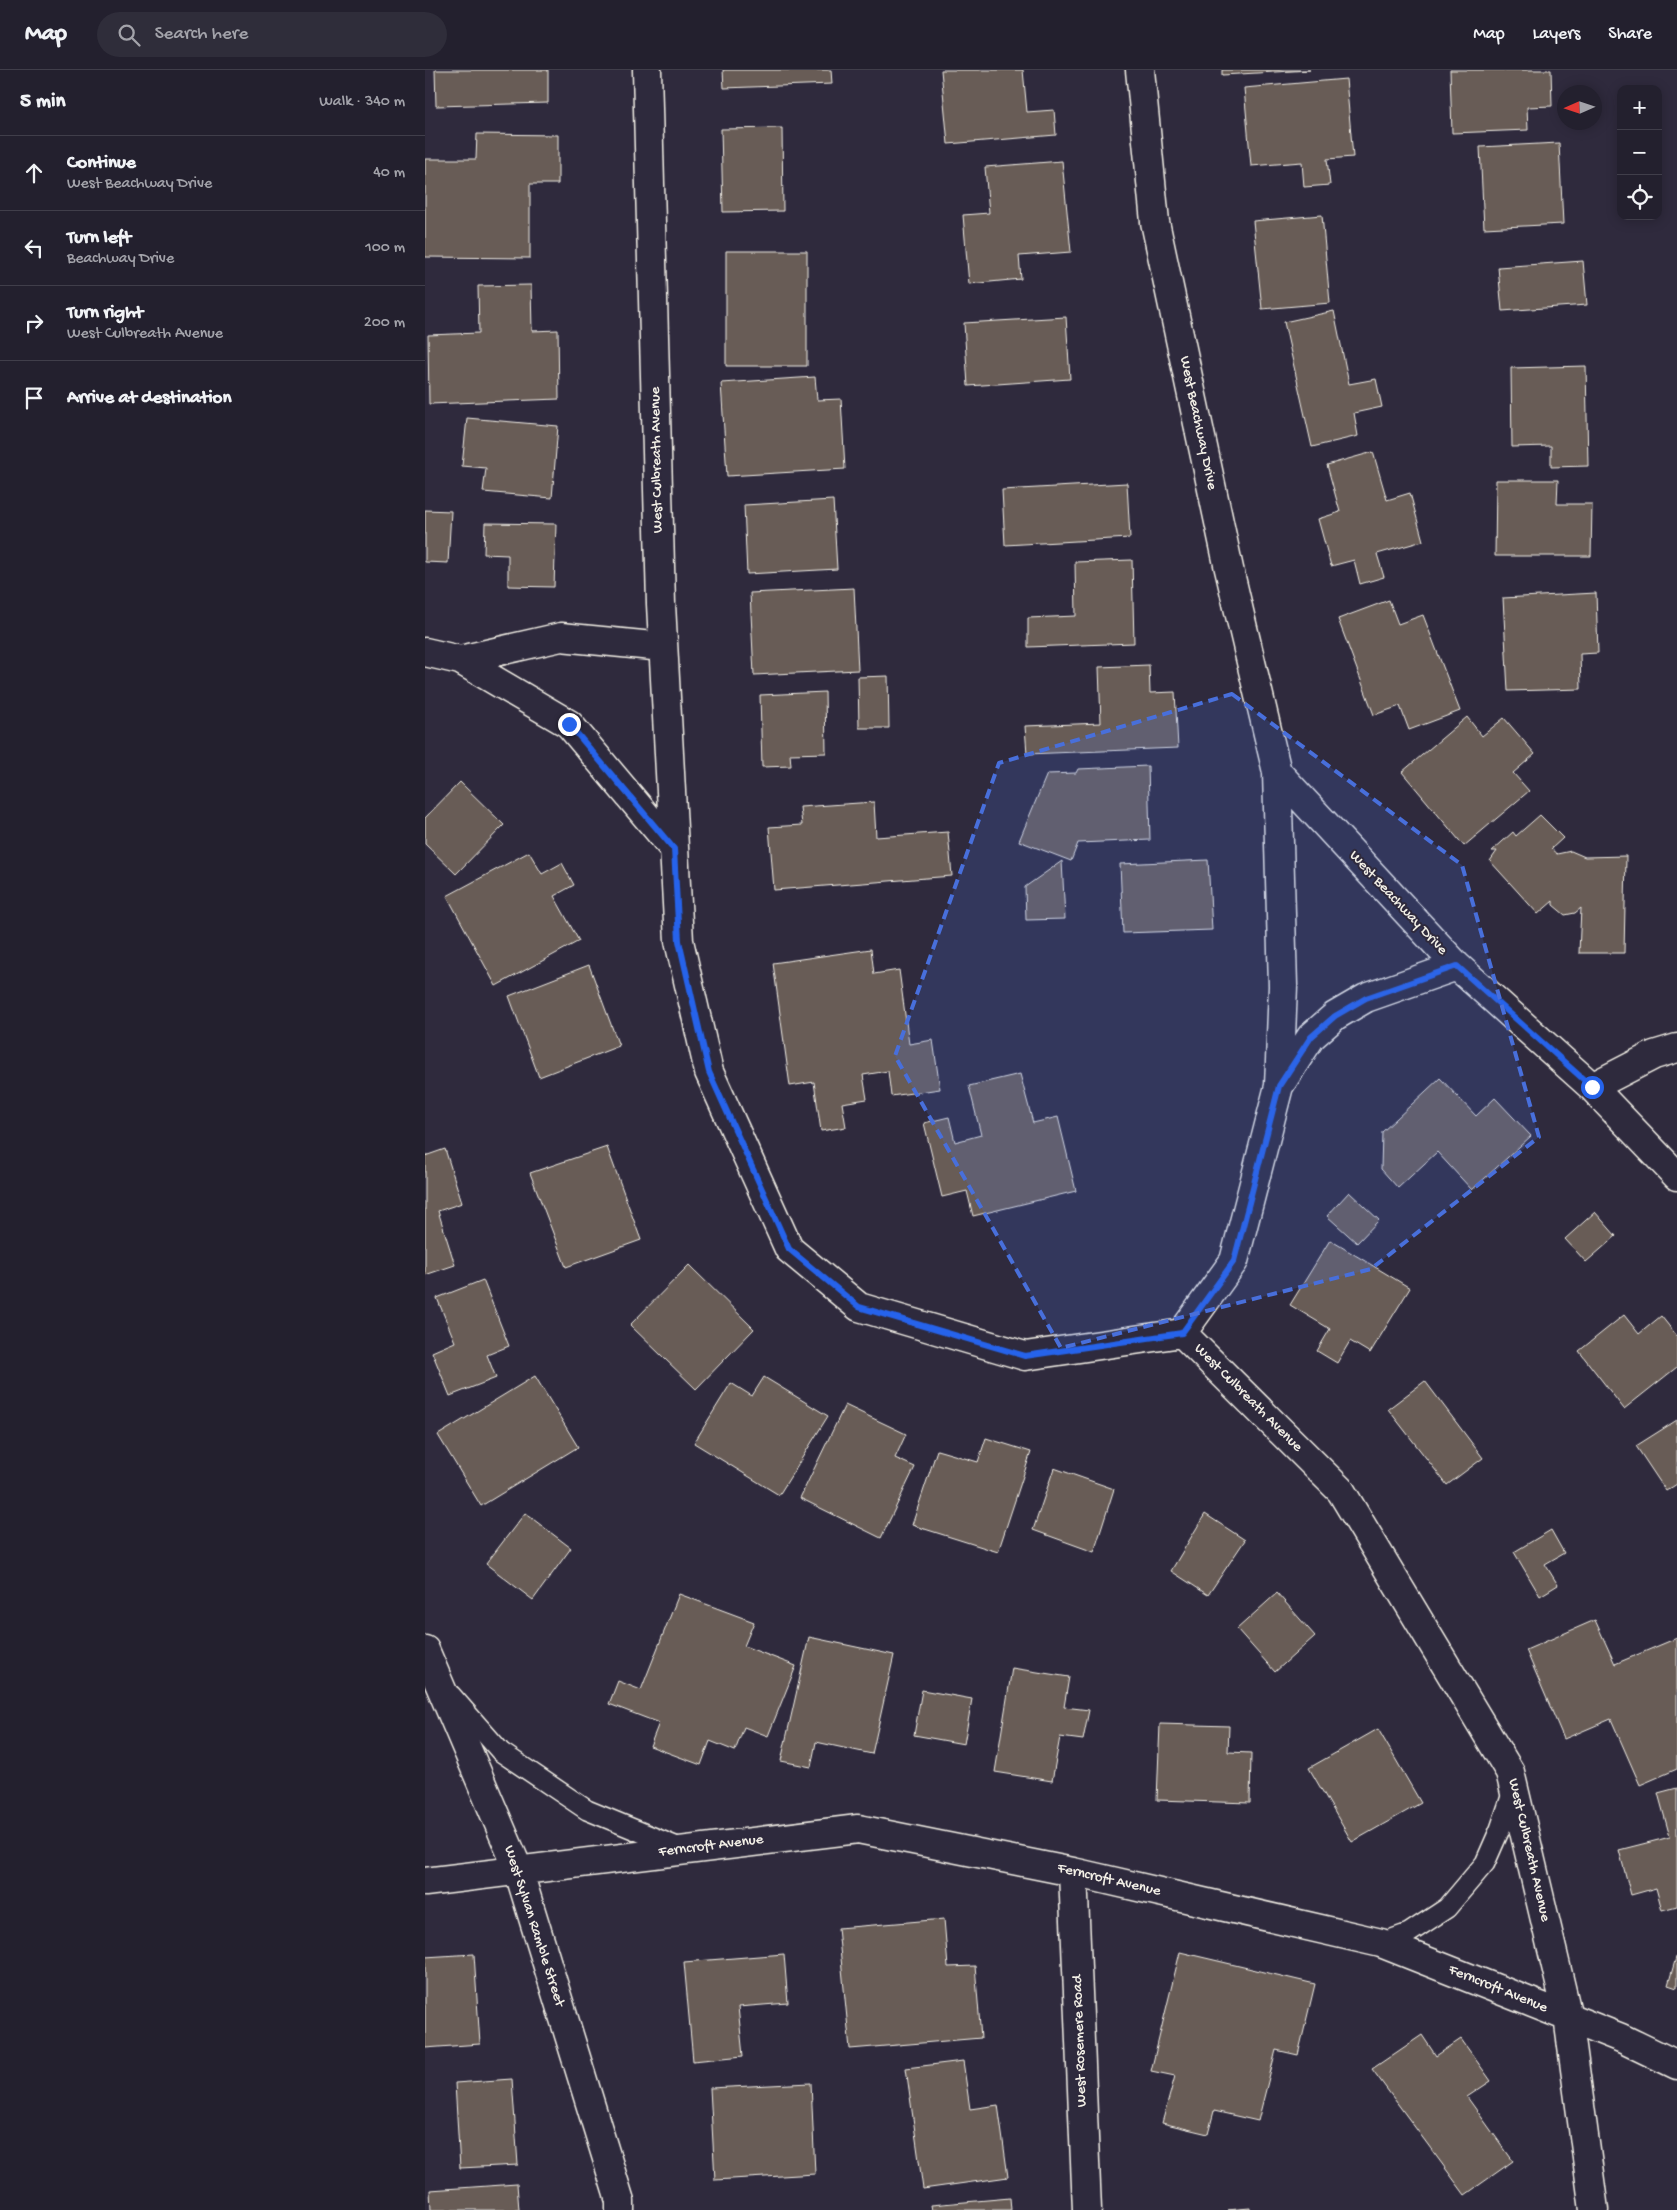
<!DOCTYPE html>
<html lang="en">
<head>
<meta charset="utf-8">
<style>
  body { margin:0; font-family:"Gochi Hand",sans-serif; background:#2f2d3a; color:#f1f3f6 }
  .controls { position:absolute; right:15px; top:15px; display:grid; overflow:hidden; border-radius:10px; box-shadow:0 2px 12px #0003 }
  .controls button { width:45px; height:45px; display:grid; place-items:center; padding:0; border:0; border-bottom:1px solid #403e4a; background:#23202e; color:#f1f3f6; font:25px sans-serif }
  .compass { position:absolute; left:1132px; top:15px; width:45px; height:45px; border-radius:50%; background:#23202e; box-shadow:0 2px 12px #0003; rotate:267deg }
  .stop { position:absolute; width:15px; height:15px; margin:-11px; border:4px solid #2563eb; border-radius:50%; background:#fff }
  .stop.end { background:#2563eb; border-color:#fff; box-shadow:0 1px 5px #0008 }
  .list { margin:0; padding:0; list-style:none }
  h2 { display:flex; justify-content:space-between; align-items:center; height:65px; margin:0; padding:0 20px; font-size:21px }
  h2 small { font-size:16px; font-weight:400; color:#a3a3aa }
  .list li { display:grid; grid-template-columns:32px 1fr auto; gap:15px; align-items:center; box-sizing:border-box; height:75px; padding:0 20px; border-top:1px solid #403e4a }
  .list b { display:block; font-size:19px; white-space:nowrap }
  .list p { margin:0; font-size:16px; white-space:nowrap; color:#a3a3aa }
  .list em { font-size:16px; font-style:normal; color:#a3a3aa }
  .icon { flex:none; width:28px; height:28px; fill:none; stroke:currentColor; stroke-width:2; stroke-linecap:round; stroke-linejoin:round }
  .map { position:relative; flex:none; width:1252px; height:2140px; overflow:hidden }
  header { display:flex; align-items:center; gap:30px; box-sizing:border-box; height:70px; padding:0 25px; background:#23202e; border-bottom:1px solid #403e4a }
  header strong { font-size:24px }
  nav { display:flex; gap:28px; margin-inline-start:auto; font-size:18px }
  .search { width:350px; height:45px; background:#2f2d3a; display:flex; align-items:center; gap:12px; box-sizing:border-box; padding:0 18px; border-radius:28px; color:#a3a3aa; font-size:19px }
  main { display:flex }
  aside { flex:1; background:#23202e }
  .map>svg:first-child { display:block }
  .building { fill:#675b57; stroke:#f4f1e8 }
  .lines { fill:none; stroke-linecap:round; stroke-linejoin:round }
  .service-casing { stroke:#f4f1e8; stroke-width:22 }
  .minor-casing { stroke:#f4f1e8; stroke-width:31 }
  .service { stroke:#2f2a3d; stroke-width:19 }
  .minor { stroke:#2f2a3d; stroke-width:28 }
  .route { stroke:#2563eb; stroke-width:6 }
  .marked { fill:#486fdb; fill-opacity:0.2; stroke:#486fdb; stroke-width:4; stroke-dasharray:10 6; stroke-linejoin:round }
  .labels { text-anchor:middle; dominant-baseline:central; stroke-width:4; stroke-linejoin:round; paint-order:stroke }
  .street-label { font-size:15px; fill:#f4f1e8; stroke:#2f2a3d }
</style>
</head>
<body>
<header>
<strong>Map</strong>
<div class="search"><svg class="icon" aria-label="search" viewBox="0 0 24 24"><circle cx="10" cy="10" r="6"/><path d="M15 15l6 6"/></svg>Search here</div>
<nav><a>Map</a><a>Layers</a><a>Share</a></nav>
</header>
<main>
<aside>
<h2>5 min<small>Walk · 340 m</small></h2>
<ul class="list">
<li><svg class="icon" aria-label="ahead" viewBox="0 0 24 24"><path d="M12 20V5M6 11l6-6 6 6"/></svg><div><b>Continue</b><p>West Beachway Drive</p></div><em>40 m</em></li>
<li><svg class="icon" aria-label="left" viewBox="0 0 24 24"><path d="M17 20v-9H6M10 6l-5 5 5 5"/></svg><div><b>Turn left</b><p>Beachway Drive</p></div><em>100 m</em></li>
<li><svg class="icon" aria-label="right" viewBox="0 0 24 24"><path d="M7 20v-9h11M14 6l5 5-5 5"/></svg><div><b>Turn right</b><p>West Culbreath Avenue</p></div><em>200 m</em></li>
<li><svg class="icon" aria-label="arrive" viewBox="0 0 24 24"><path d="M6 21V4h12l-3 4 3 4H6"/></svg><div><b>Arrive at destination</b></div></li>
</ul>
</aside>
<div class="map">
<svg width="1252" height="2140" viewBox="0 0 1252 2140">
  <rect width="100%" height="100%" fill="#2f2a3d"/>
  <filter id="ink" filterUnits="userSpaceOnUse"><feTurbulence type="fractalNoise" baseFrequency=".02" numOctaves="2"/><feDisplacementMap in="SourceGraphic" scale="10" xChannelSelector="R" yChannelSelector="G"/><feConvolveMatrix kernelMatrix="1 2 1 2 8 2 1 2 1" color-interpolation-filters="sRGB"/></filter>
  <g filter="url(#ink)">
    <path class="building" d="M10 0H123V33L11 36Z
      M298 0H406L407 14 299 18Z
      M516 0H598L602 42 629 40 631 65 523 74Z
      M797 0H885L797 5Z
      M1025 0H1126L1127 36 1102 37 1103 60 1027 63Z
      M921 9 928 87 902 89 905 115 879 117 877 92 826 96 819 18Z
      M357 58 358 141 298 142 296 59Z
      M52 64 133 65V114H105V188L0 187V89H51Z
      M1134 73 1138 154 1059 158 1055 77Z
      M637 91 646 182 594 186 596 209 544 214 538 145 564 143 560 97Z
      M897 145 905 233 837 239 828 151Z
      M301 181H382V296H301Z
      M1158 191 1162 235 1077 241 1073 197Z
      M106 215 107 261 133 260 134 329 4 334 3 265 54 263 53 216Z
      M909 241 924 314 951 309 957 337 929 343 933 366 887 377 859 252Z
      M641 247 645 309 543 316 539 253Z
      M1161 296 1163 396 1126 397V376L1087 377 1086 298Z
      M390 307 392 330 416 329 420 399 302 406 296 313Z
      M42 348 133 356 127 428 58 422 61 398 37 396Z
      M948 382 962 430 985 423 998 471 952 484 959 507 935 514 929 490 906 496 893 449 915 442 902 395Z
      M1071 410H1133L1132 434H1167L1166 486H1070Z
      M702 413 705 468 580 475 577 420Z
      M408 430 412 499 322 504 319 435Z
      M0 440 26 441 23 493 0 492Z
      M60 453 131 454 129 517 83 516V485L59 484Z
      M707 490 709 573 603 577V548L651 546 650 492Z
      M429 518 433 600 329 605 325 523Z
      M1171 523 1173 583 1155 584 1156 619 1083 621 1078 528Z
      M964 530 973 554 998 545 1035 641 984 660 975 636 949 645 913 549Z
      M724 595 725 623 750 622 753 678 602 684 600 656 676 653 674 597Z
      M463 606 464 658H434L433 607Z
      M400 622 401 683 365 684 366 696 337 697 335 625Z
      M1042 647 1057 666 1079 648 1110 684 1088 703 1104 721 1039 776 977 702Z
      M723 696 725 770 653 773 646 791 594 771 622 704 651 703 653 699Z
      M35 712 79 755 31 804 0 774V748Z
      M449 732 451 767 523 762 527 806 349 820 344 757 377 755 375 737Z
      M1115 745 1138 768 1126 779 1132 784 1146 781 1160 787 1201 786 1199 883H1154L1156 838 1150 843 1140 845 1128 835V831L1113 844 1065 791 1072 781H1067L1088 762 1091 766Z
      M104 782 117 804 137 793 149 815 129 826 154 871 71 916 22 826Z
      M783 790 787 860 698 863 695 794Z
      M637 791 640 849 601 850 600 817Z
      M446 879 449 904 474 900 484 974 508 970 515 1019 466 1026 463 1001 438 1005 442 1029 417 1033 421 1057 396 1061 389 1012 365 1016 348 893Z
      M164 895 194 976 114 1007 84 926Z
      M595 1004 608 1053 633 1047 651 1121 548 1146 542 1121 517 1127 499 1053 524 1047 530 1072 556 1065 544 1016Z
      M1015 1008 1051 1046 1070 1028 1106 1066 1047 1120 1012 1082 973 1118 956 1099 957 1062Z
      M182 1077 216 1170 141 1197 105 1103Z
      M20 1079 37 1133 13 1141 30 1195 0 1205V1086Z
      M924 1122 954 1150 932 1173 902 1146Z
      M1170 1142 1191 1166 1161 1192 1140 1169Z
      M905 1170 985 1218 945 1283 925 1271 912 1293 892 1281 905 1259 865 1235Z
      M264 1195 329 1259 271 1319 205 1255Z
      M58 1210 84 1276 62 1285 71 1308 25 1326 7 1282 30 1272 12 1228Z
      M1199 1245 1214 1264 1236 1246 1252 1266V1297L1199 1339 1154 1281Z
      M110 1306 153 1377 56 1436 13 1365Z
      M339 1307 403 1346 354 1425 269 1373 306 1313 327 1326Z
      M1000 1311 1058 1388 1022 1415 963 1339Z
      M420 1335 481 1364 470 1388 490 1397 456 1468 375 1428Z
      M1252 1350V1414L1241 1421 1211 1376Z
      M561 1368 606 1382 573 1482 487 1455 512 1380 553 1392Z
      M629 1398 689 1419 669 1482 608 1460Z
      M100 1443 146 1478 108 1530 61 1494Z
      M780 1444 820 1470 783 1525 746 1501Z
      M1126 1460 1139 1483 1120 1494 1133 1515 1115 1526 1089 1482Z
      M852 1523 890 1566 850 1602 812 1559Z
      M254 1524 329 1552 319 1576 371 1596 343 1666 319 1657 310 1681 285 1671 276 1695 225 1676 234 1653 184 1634 193 1611 216 1620Z
      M1170 1550 1190 1594 1252 1568V1699L1215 1715 1186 1649 1139 1669 1101 1580Z
      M384 1567 469 1585 447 1684 391 1672 386 1697 356 1691Z
      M587 1598 644 1607 639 1637 664 1640 658 1670 635 1667 627 1711 570 1702Z
      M497 1620 547 1629 539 1674 489 1665Z
      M735 1654 804 1656 803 1682 826 1683 825 1733 732 1730Z
      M953 1659 996 1733 927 1772 884 1698Z
      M1252 1718V1836L1237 1840 1231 1818 1206 1825 1194 1780 1245 1767 1233 1723Z
      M519 1849 523 1897 550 1896 556 1968 425 1979 413 1858Z
      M755 1882 890 1914 873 1985 851 1980 833 2051 789 2041 783 2064 737 2053 750 2006 726 2001Z
      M49 1884 55 1974 0 1978V1887Z
      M359 1884 363 1933 313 1937 318 1986 268 1991 259 1892Z
      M1252 1884V1918L1243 1915Z
      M997 1965 1011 1986 1036 1969 1066 2011 1042 2027 1088 2091 1040 2125 947 1999Z
      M538 1991 545 2039 573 2035 583 2107 498 2119 481 1998Z
      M87 2009 93 2095 35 2098 30 2013Z
      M386 2013 390 2104 290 2110 285 2018Z
      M92 2114 94 2140H6L5 2120Z
      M585 2128 586 2140H507L506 2135Z
      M825 2138V2140H802Z"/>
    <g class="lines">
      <defs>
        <path id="service" d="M26 1625 76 1682 162 1740 257 1779
          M956 1873 984 1863 1022 1838 1060 1793 1075 1759 1088 1721"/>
        <path id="minor" d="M222 0 236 534 254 871 284 1002 364 1179 434 1237 600 1286 757 1263 916 1421 1085 1702 1143 1947 1169 2140
          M715 0 730 152 804 499 852 702 1032 896 1167 1017 1252 1106
          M0 582 35 590 136 567 238 577
          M35 590 144 654 249 779
          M852 702 858 916 854 1016
          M1167 1017 1229 985 1252 978
          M757 1263 809 1191 854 1016 886 967 910 946 941 928 1032 896
          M0 1580 93 1799 195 2131V2140
          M648 1802 662 2140
          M0 1812 433 1759 648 1802 956 1873 1196 1968 1252 1995"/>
      </defs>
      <use href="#service" class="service-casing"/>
      <use href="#minor" class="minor-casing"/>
      <use href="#service" class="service"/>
      <use href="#minor" class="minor"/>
    </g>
  </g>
  <g class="lines" filter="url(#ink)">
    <path class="route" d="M144 654 249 779 254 871 284 1002 364 1179 434 1237 600 1286 757 1263 809 1191 854 1016 886 967 910 946 941 928 1032 896 1167 1017"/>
  </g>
  <path class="marked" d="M807 624 1037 795 1114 1067 946 1199 636 1278 470 986 574 693Z"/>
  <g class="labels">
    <g class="street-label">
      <text transform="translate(773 353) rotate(78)">West Beachway Drive</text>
      <text transform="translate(232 390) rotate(-91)">West Culbreath Avenue</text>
      <text transform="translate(973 833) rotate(47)">West Beachway Drive</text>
      <text transform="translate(823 1328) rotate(45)">West Culbreath Avenue</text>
      <text transform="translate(286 1776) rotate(-7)">Ferncroft Avenue</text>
      <text transform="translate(1104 1780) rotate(77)">West Culbreath Avenue</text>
      <text transform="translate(684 1810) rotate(13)">Ferncroft Avenue</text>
      <text transform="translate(109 1856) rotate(72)">West Sylvan Ramble Street</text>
      <text transform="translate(1073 1919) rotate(22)">Ferncroft Avenue</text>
      <text transform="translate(655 1971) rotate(-92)">West Rosemere Road</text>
    </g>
  </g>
</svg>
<div class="controls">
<button>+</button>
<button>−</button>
<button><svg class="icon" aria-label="locate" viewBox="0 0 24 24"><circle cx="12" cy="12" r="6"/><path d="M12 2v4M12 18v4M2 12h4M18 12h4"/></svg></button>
</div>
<svg class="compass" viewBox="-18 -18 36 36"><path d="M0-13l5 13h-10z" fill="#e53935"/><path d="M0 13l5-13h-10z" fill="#a3a3aa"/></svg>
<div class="stop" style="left:1167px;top:1017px"></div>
<div class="stop end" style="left:144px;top:654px"></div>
</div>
</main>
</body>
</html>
